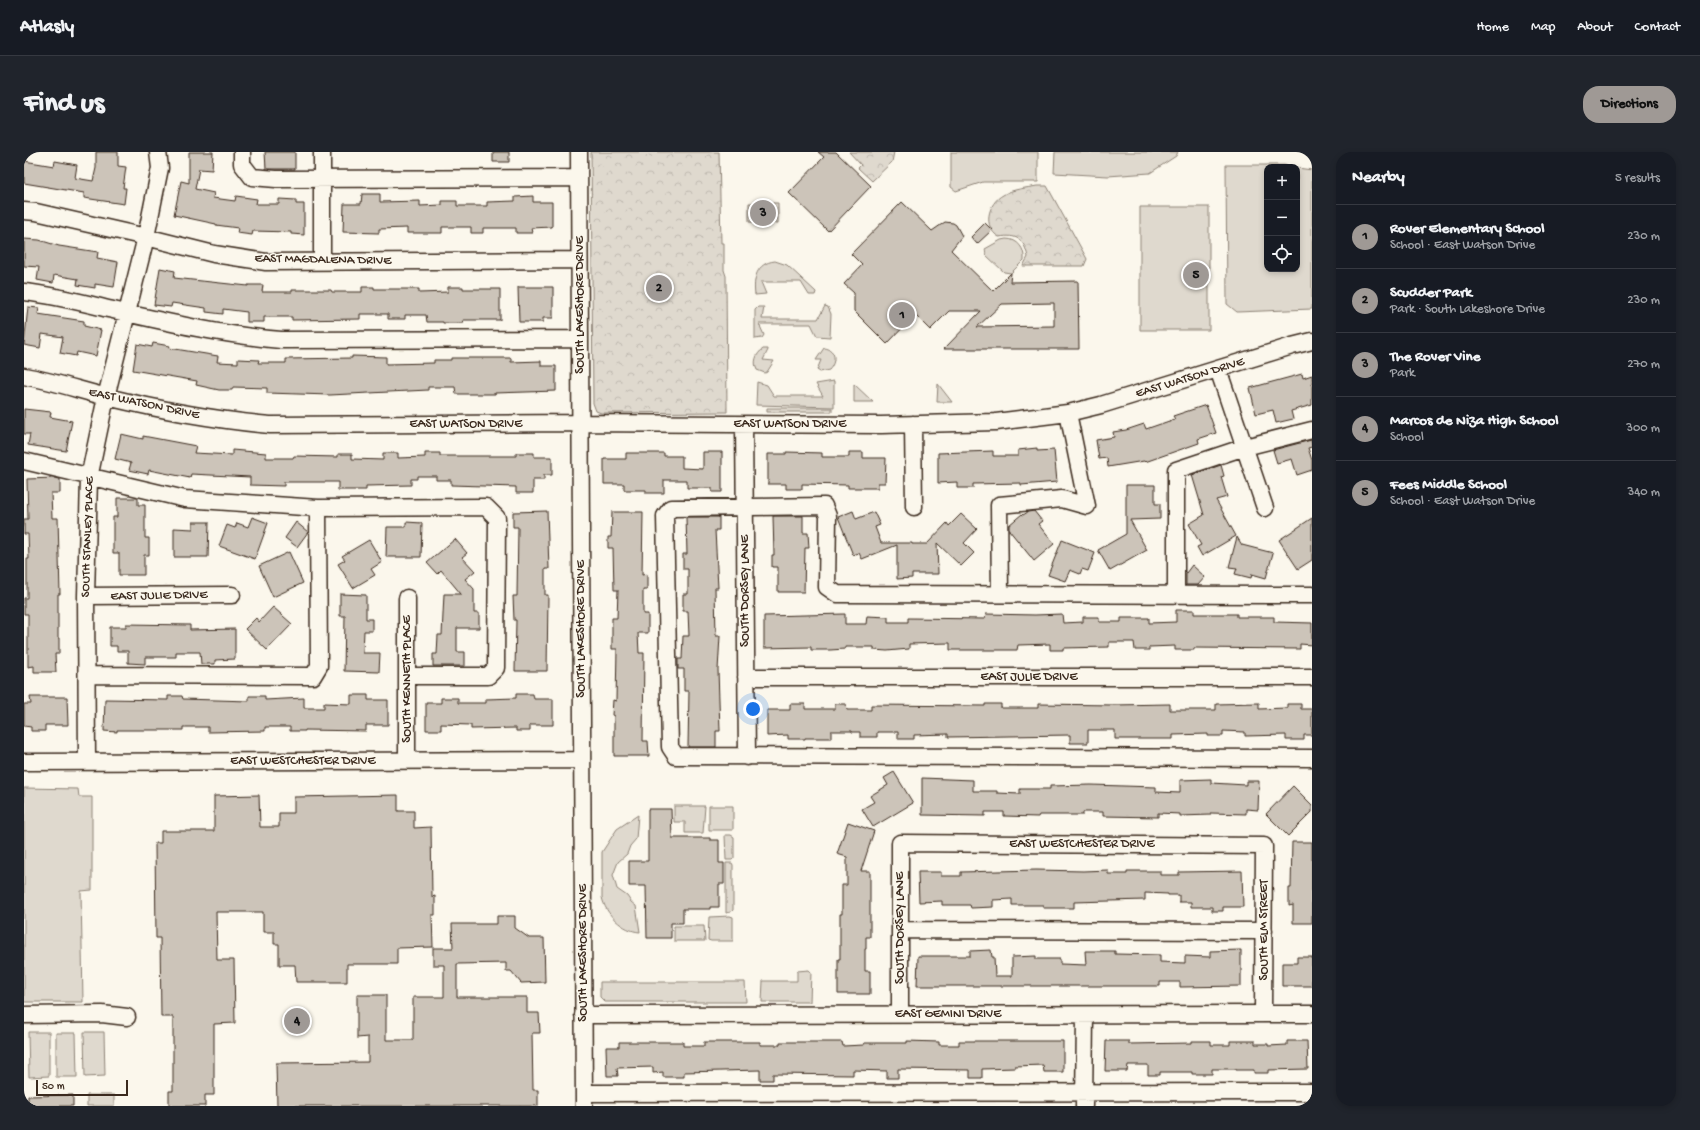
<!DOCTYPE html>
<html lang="en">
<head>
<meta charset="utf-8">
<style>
  body { margin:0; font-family:"Gochi Hand",sans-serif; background:#20242c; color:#f1f3f6 }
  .controls { position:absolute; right:12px; top:12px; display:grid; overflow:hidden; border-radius:8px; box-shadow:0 2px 6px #0003 }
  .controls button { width:36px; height:36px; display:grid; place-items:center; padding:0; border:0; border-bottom:1px solid #363941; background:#171b24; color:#f1f3f6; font:20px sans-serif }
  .scale { position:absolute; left:12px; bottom:10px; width:92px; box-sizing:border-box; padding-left:4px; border:2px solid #3b2a1e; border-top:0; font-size:11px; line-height:14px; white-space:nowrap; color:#3b2a1e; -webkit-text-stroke:3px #fbf7ec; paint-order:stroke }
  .you { position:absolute; left:729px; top:557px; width:14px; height:14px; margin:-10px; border:3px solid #fff; border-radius:50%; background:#1a73e8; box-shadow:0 0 0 6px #1a73e833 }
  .badge { display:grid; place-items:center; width:26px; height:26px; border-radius:50%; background:#9f9995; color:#111; font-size:13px; font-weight:700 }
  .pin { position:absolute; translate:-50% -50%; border:2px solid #fff; box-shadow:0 1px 4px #0006 }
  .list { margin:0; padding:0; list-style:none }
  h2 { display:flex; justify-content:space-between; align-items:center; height:52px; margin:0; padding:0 16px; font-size:17px }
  h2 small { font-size:13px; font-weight:400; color:#9ea1a6 }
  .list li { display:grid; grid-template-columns:26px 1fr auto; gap:12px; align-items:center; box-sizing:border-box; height:64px; padding:0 16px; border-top:1px solid #363941 }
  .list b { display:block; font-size:15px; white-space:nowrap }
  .list p { margin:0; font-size:13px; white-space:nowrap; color:#9ea1a6 }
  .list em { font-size:13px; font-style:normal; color:#9ea1a6 }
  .icon { flex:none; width:22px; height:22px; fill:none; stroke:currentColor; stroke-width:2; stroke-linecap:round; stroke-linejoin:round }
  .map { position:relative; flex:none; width:1288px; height:954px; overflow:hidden; border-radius:16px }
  header { display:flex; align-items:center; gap:24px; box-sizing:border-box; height:56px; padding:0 20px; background:#171b24; border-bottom:1px solid #363941 }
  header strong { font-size:19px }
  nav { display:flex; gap:22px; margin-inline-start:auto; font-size:14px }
  .intro { display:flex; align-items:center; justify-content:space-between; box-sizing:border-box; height:96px; padding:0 24px }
  h1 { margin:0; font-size:28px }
  .button { padding:10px 18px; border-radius:16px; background:#9f9995; color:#111; font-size:14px; font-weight:700 }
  main { display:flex; gap:24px; padding:0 24px }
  aside { flex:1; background:#171b24; border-radius:16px; box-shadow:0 2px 6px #0003 }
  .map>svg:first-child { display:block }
  .grass { fill:#dfd9ce; stroke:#8d8276 }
  .park { fill:url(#park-crowns); stroke:#8d8276 }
  .garden { fill:url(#garden-furrows); stroke:#8d8276 }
  .building { fill:#ccc4b9; stroke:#3b2a1e; fill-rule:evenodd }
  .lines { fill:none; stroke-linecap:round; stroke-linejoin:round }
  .minor-casing { stroke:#3b2a1e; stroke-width:19 }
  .minor { stroke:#fbf7ec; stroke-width:16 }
  .labels { text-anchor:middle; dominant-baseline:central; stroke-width:3; stroke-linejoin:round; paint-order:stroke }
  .street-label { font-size:13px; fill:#3b2a1e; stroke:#fbf7ec }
</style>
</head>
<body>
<header>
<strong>Atlasly</strong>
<nav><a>Home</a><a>Map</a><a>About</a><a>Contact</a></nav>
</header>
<div class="intro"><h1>Find us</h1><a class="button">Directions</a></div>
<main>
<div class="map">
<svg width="1288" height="954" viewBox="0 0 1288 954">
  <defs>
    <pattern id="park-crowns" width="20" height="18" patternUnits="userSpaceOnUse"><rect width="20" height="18" fill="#dfd9ce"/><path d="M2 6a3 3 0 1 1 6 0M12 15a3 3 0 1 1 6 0" fill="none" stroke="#c0bab0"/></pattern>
    <pattern id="garden-furrows" width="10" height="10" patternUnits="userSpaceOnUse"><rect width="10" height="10" fill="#dfd9ce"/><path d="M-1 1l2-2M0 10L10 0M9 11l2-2" fill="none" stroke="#c0bab0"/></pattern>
  </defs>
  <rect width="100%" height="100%" fill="#fbf7ec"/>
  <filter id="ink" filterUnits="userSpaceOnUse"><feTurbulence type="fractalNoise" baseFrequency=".025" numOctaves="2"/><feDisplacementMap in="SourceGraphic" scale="8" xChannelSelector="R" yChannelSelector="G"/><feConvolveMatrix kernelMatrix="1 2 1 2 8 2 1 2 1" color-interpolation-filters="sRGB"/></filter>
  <g filter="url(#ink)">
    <path class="grass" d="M927 0H1014V30H959L932 39 927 35Z
      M1031 0H1154L1152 4 1126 21 1084 24 1030 21Z
      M1202 13H1260L1270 15H1243V117H1273V16L1288 18V157L1213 160 1203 152Z
      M1116 55H1185V178H1116Z
      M982 87C994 87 1001 97 1000 108L987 121 980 120 962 103 961 97 977 88Z
      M751 109 763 113 792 140 791 143H785L777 130H737L742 142 731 143C729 127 732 111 751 109Z
      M801 154 804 155 807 162 806 185 793 184 787 172H735L740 183 738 186 731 187V158L734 155H740L738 167H794Z
      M800 196C813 197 812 211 805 218L796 220 793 218 797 208H792Z
      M739 197H744V198L739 208 750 209 743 220 741 221 733 218C729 210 732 202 739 197Z
      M810 229V255L732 253 733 230 743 233 750 244H799L792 232Z
      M830 232 849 250H830Z
      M914 232 928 250H913Z
      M743 256H808V260H743Z
      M0 636 54 637 55 645H68V738L57 739 59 850H0Z
      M650 654H681L679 681H661V670H650Z
      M685 654H709V678H685Z
      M614 663 612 687 606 694 603 702 594 710 589 723 593 737 603 744 607 750 612 754 616 780C599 779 581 762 578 745V700L593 677Z
      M701 683H707L710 685V706L708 708H702Z
      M702 711H708L709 713V758L707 760 702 761Z
      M706 764 709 765V789H687L684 788 685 765Z
      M650 774H680L681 789H650Z
      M785 818 787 820 786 850H738L739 829H773V819Z
      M576 830H721L722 850H581L576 845Z
      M4 880H25V924L5 925Z
      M60 880H80L81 924 61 925Z
      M32 881H52L53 925H32Z
      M63 943H90V954H63Z"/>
    <path class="park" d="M567 0H695L697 91H700V118L702 124 703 260 577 261 572 259 569 251Z
      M825 0H870L868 10 848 29 834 16 837 13Z
      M1013 34H1023L1063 107 1060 114H999L1004 105C1000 87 993 82 975 85 958 75 964 51 979 43 988 37 1003 36 1013 34Z"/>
    <path class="garden" d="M725 51H754V71L725 70Z"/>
    <path class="building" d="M72 0H94V14L102 15 99 36H102L100 52 60 46V41L0 31V9L30 14 31 9 53 13 51 26 69 29 72 16Z
      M165 0H189L188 18 175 17 171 37 190 41 189 46 211 49 212 44 233 47 232 52H255V47L272 48V52H280V83L267 82V80L229 79 228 83 213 81 214 76 192 73V72L150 63 157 29 165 31Z
      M241 0H271V17H242Z
      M469 0H485V10H469Z
      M794 0H812L847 34 804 79 765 41 800 5Z
      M338 42H356V50L396 49V54L418 53V49H433V54H463V50L491 49V45L509 44V50H528V75L507 76 508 81H492V76H459V81H447V75H418V81H383V76L355 77V81L319 80 320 52H337Z
      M878 50 908 79 921 70 929 71 932 73 938 84 927 98 969 139 987 121 986 130 1054 129 1055 197H920L957 159H925L906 178 891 163 863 192 830 159V141L820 132 838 113 827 102ZM1030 151V174L953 175 978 152Z
      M961 71 968 78 953 92 947 85Z
      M0 87 15 88 35 94 74 100 73 106 94 110 90 135 71 132V136L53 133 54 127 30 123 29 131 13 128 15 115 0 114Z
      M136 116 151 119 150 126 224 134V133H239L238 140H268V138H307L308 140H338V135H350V137H395V141L424 140V135H439V137H476V168H439L440 171H419V170H403L402 163H381V167H364V162H336V167L268 168V165H240V170H223V160L199 157V162L182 160V156L148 151 147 155 130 153Z
      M494 135H529V166H519V170H495Z
      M4 155 15 156 14 162 60 169V174L77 178 72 204 53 200 52 204 36 201 39 185 18 182 16 196 0 193Z
      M129 191 146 194 145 196 194 204 193 210 214 211V207L235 208 234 211H262V207L328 206V204L362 205V212L410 211V208H427V206H487V210L517 209V214H532V239L471 241V242H432L431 235H404V238L306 243 243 241V236L209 235 208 238H195L172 233 173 229 109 218 113 192 128 195Z
      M1278 222 1279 226 1288 223V253L1267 259 1269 267 1252 271 1249 258 1232 262 1226 236Z
      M1182 253 1192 281 1174 287 1175 291 1121 310 1120 309 1084 315 1083 306 1075 307 1072 288 1090 285 1089 280 1102 278 1120 272 1122 277 1151 267 1149 264Z
      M0 257 27 260 26 265 48 269 42 299 4 293 6 282H0Z
      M97 282 119 287V284L172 294 170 301 208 303V298L219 299 242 301V306H269L270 304 314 305V302H328V307L359 308V301H374V306L401 305V301H416V304H492V301H510V305H528V323H520V328H509V341H492V335L427 333V328H412V324H393V327H387V333L342 334V338H314V330H260V334L226 333V325L167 322 166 326 125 318 124 322 105 318 107 311 91 307Z
      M1287 288 1288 295 1284 296 1288 308V318L1273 323 1268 307 1253 311 1249 298Z
      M1013 296V299L1030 298 1033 330 997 333V331L949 332V336H933V330L914 331V301L969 299V304H994V298Z
      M679 300H698V340H688V336H663V328H640V341H622V338H600V332H580V307H602V301H640V304H658V316L679 317Z
      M762 300 798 301V305H825V300H839V306H862L861 331H854V336H824V333L778 332V337H762V332H744V302H762Z
      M1197 313 1200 324 1197 325 1203 345 1192 348 1212 384 1178 404 1173 395 1177 393 1165 372 1180 363 1168 323Z
      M30 326 36 327V341H27L28 366H34L36 442H34V486H35V502H31L32 520H10V514L4 515V462H0V446H3V407H5L4 382H0V367H4L3 327Z
      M1102 333H1131V352H1136V367L1106 368 1123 398 1086 419 1074 398 1102 382Z
      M93 346H114V353H121V386H125V403H120V423H95V401H89V365H93Z
      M523 359 525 417H521V443H524L523 519H491L492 468H490L489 444H493L494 375H489V360Z
      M829 359 832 367 850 360 856 373 851 375 857 391H888V392H903L923 371 925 374 937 362 953 377 940 391 950 401 937 414 913 391 914 422H888V426L873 427V393L838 407 835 401 829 403 814 365Z
      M1010 359 1018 369 1014 372 1030 392 1010 409 985 378V373L998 362 999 363 1004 360Z
      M588 360H619L618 423 623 422V438H619V462H624V481H614L615 501H620L619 589H624L625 604H590V564L588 563 589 548 592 549 593 497H588V466H593L594 438H590L589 396H584V385H587Z
      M749 364H779V381H784L785 396H781L780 440H754V415H748V403H750Z
      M228 365 244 371 231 407 195 394 203 373 211 376 213 371 224 375Z
      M662 365H695V378H691L694 436H691L692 484H696L694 518 696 579H692V595H664L665 539H660V517H654V507H658L659 484H665L664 459H659V442H664V417H659V402H663Z
      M1288 366V408L1274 417 1255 388Z
      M169 370H185L184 405H150V376L169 377Z
      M272 370 284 380 273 395 261 386Z
      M382 370 398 371 397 405H362L363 375H382Z
      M1213 385 1218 393 1249 401 1242 426 1228 422 1227 426 1211 422 1213 416 1205 415Z
      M431 387 443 401 438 405 451 419 441 427 450 437V461H455V476H433V500H441V514H409V502H413L414 483H418L420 442H437L417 418 413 422 403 411Z
      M345 388 358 410 347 417 351 423 329 436 314 412 321 408 318 404Z
      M1038 388 1071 401 1064 419 1058 417 1056 422 1046 418 1041 429 1024 423Z
      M265 400 279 431 249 445 235 414Z
      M1168 413 1181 425 1174 433H1162V421Z
      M316 442 342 443V467H348V479H340L339 501H356L355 520 320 519 321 464H316Z
      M249 455 268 472 243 498 221 477 232 466 235 470Z
      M1152 458H1170V462H1213V465H1250V470L1288 471V493L1276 492V497L1170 496V498H1151V494L1125 495V498H1111L1110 490H1085V495L1039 496V498H1026V492L994 493 993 498H926V491L885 492V497L863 499 850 498V495H821V497L806 498H787V495L740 496V464L821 462V472H842L843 464 864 465V470H884V466L961 467 962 462 1011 463 1038 462 1039 471 1059 470V465H1075V470H1097V466H1125V471L1152 470Z
      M102 472 166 473V478L211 477V507L191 508V512H177L176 500H152V505H121V512L104 511V499H93V494H86V475H102Z
      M492 542H509L510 547H529V573H506V579H492V576L447 577V573L417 572V578H402V551H417V546H434V551H462V547L492 546Z
      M327 543H344V548H364V573H342V579L281 578V579H266V575H241V579L184 580V575H159V578H93V580L80 579 81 547 144 548V544H158L159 547 225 549V544H241V548L280 546V556H300V551L327 552Z
      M6 545H43L44 573H21V579H7V575L0 574V552H7Z
      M1235 551V557L1263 556V552H1277V557H1288V583H1280V588H1262V583L1221 584V580L1199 579V584H1184V582L1149 583V587H1091V578H1064V591H1046V583L924 585V582L890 583V587H874V580H853V585H836V580H828V579H807V586H781V587H764V583L743 584V558H766V552H781V557H811V552H822L823 558H847V553L961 554V552H977V556H1014V552L1090 553 1146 552V558H1192V552Z
      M870 620 889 651 849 675 838 657 850 650 846 644 864 633 860 626Z
      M898 626 949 628V639H973V641L996 642V637H1026V634L1067 633 1132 635V640L1156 641V628L1187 627V631L1222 633V629H1235L1234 658 1222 657V662L1187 661V663L1156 664V662L1134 661V665L1079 664V660H1059V663H1015L1014 665 980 664V660H961V664L898 663Z
      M1269 634 1288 653V660L1264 684 1242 662Z
      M235 643 236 675H255V661H270V645L374 643V659H390V676L407 675 408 745 411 744V763H408L409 795 373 796V812H323V830H272L271 813H255V792H250V780H239V760H192L193 808H210L211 871 190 872V943H181V954H145V939H149V865H137L136 786H132L131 691H137V679H190V644Z
      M624 657H647L648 686H686V688H695V711H700V732H695V755H686V757H659V771H647V786H623L622 734H605V709H624Z
      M824 670 850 679 837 719H846V785H842V797H841V819H846V842H814V807H816V762H818V733H823V705L813 702Z
      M1268 690H1288V771H1269V753L1265 754V736H1267Z
      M1012 718 1059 719 1084 718V722H1103V719H1136V723H1155V720L1218 719 1219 755H1199V759H1188V755H1167V750H1155V743H1144V742L1121 741V748L1050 750V756H1019V753H988V747L969 748V755L947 756 946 753H918V749L895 750 894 720H917V724H937V720Z
      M473 764H491V776L505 786H520L521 830 497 831 487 819H482V811L433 812V845H503V861H515L516 881H508L509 938H514V954H253L252 911 344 910V885L333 886V843H362V888H389V845H420V813H409V796H429L428 772H473Z
      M967 798 968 805H970L971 824H988V805L1012 804V807H1036V812L1062 813 1061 799H1091V802L1136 803V810L1161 811V804L1186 805V799L1217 798V834L1156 835V830H1136V834H893L894 804H946V799Z
      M1273 805H1288V834H1258V811H1273Z
      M883 889 915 890V893H935V889H1039V920H1020L1019 913 991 914V916L958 917V926H946V918L874 917V926H863V919L829 918V923L749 922V928H736V918L660 920V925H639V920L629 921V915L593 916 594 924H583L582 895H595V890H659V894H680V890H736V893H756V890H818L819 894 840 893V891H883Z
      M1082 889H1105V892L1168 891V889H1187V893H1206V889H1231V892H1244V894L1263 893V889H1283L1284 917 1244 918V921H1230V918H1212V917H1188V922H1168V920H1136V923H1124V913H1104L1103 919H1081Z
      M49 943V954H4V944Z"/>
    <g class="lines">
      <defs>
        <path id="minor" d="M218 0V12L228 25 252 27 555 26
          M298 0V110
          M555 0 560 954
          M0 59 12 60 122 85 190 102 242 110 555 108
          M0 140C30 143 60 151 89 158 146 171 199 183 257 188L556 187
          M1194 217 1241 356
          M0 224C28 229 55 238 83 245 137 258 191 268 246 273L556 271 857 273 972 270 1044 261 1077 253 1268 194 1288 189
          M889 272 890 355
          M720 273 723 605
          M0 309 161 347 294 356 462 355 473 366 472 516 464 524H383
          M976 442 975 353 1038 347 1063 354 1044 261
          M1152 443V318L1221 295 1288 278
          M1288 443 813 442 803 435 804 364 800 354 647 356 641 364 646 595 652 604 1288 606
          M62 444 208 443
          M383 446V609
          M63 523 289 524 295 514 294 356
          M722 525H1288
          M0 610 558 608
          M63 610 62 444 65 326 82 245 122 85 136 16 134 0
          M876 778 1240 779
          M876 862V691L1240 694 1239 862
          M0 863 78 862 103 865
          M559 863 1288 862
          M560 941 1288 940
          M1060 954 1061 863"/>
      </defs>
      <use href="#minor" class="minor-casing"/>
      <use href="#minor" class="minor"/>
    </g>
  </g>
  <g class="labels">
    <g class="street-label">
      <text transform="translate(299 108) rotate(1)">EAST MAGDALENA DRIVE</text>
      <text transform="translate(556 153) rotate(-90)">SOUTH LAKESHORE DRIVE</text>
      <text transform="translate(1166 226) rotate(-17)">EAST WATSON DRIVE</text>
      <text transform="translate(120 252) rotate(12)">EAST WATSON DRIVE</text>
      <text x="442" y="272">EAST WATSON DRIVE</text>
      <text x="766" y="272">EAST WATSON DRIVE</text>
      <text transform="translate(64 385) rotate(-88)">SOUTH STANLEY PLACE</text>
      <text transform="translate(721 439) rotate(-90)">SOUTH DORSEY LANE</text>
      <text transform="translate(135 444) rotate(-1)">EAST JULIE DRIVE</text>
      <text transform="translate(557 477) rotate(-90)">SOUTH LAKESHORE DRIVE</text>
      <text x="1005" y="525">EAST JULIE DRIVE</text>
      <text transform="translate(383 527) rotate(-90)">SOUTH KENNETH PLACE</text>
      <text x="279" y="609">EAST WESTCHESTER DRIVE</text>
      <text x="1058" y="692">EAST WESTCHESTER DRIVE</text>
      <text transform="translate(876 776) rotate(-90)">SOUTH DORSEY LANE</text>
      <text transform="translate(1240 778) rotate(-90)">SOUTH ELM STREET</text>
      <text transform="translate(559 801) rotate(-90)">SOUTH LAKESHORE DRIVE</text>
      <text x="924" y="862">EAST GEMINI DRIVE</text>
    </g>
  </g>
</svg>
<div class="controls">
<button>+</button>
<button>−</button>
<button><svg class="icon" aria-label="locate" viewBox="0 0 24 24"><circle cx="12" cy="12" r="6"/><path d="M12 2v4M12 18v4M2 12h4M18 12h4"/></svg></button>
</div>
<div class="scale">50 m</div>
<div class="you"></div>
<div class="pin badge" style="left:878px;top:163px">1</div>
<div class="pin badge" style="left:635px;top:136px">2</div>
<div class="pin badge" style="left:739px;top:61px">3</div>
<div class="pin badge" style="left:273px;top:869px">4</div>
<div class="pin badge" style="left:1172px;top:123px">5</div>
</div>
<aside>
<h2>Nearby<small>5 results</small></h2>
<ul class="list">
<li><span class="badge">1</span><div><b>Rover Elementary School</b><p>School · East Watson Drive</p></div><em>230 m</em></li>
<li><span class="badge">2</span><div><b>Scudder Park</b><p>Park · South Lakeshore Drive</p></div><em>230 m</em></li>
<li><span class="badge">3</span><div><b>The Rover Vine</b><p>Park</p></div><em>270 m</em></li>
<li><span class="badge">4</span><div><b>Marcos de Niza High School</b><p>School</p></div><em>300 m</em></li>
<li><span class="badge">5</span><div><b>Fees Middle School</b><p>School · East Watson Drive</p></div><em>340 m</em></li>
</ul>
</aside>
</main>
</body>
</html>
